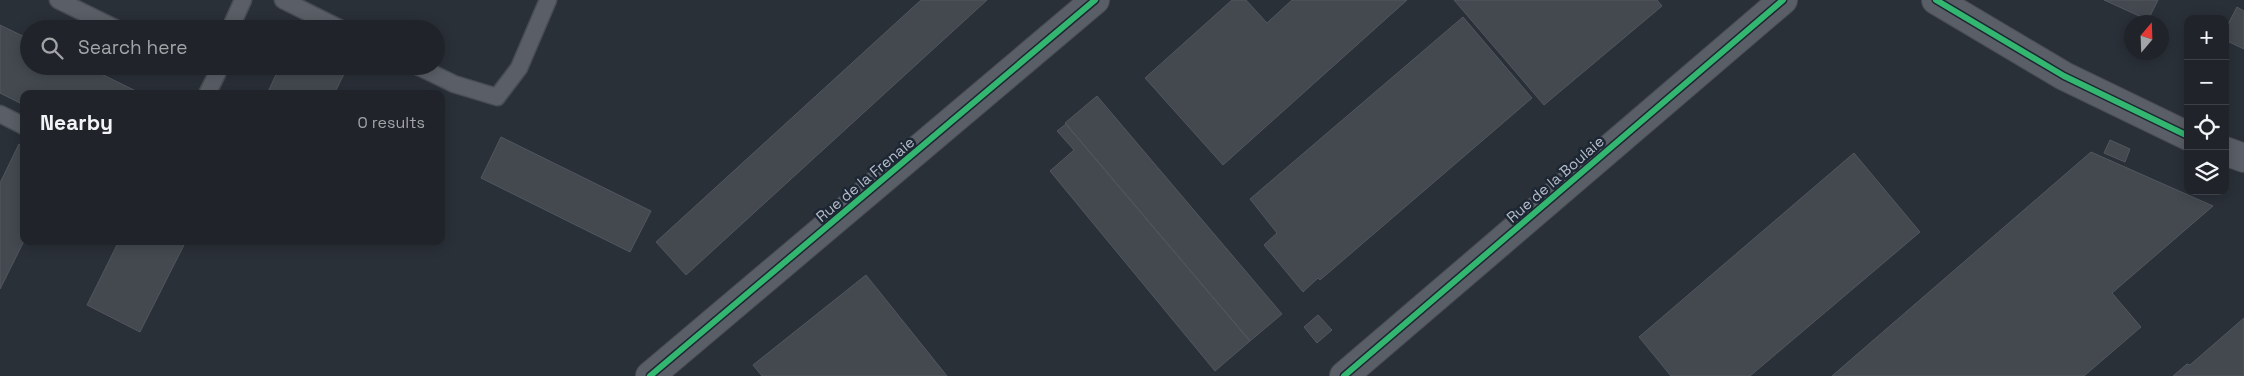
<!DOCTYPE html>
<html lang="en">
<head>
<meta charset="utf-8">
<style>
  body { margin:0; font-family:"Space Grotesk",sans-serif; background:#282c32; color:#f1f3f6 }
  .controls { position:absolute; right:15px; top:15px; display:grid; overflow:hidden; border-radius:10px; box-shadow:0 2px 12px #0003 }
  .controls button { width:45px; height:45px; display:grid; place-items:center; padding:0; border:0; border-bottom:1px solid #3d4147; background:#20242a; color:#f1f3f6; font:25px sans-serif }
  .compass { position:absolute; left:2124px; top:15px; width:45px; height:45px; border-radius:50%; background:#20242a; box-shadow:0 2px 12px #0003; rotate:19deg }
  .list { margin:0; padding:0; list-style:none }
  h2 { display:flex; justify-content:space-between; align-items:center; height:65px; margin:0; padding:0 20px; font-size:21px }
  h2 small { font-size:16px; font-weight:400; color:#a2a4a8 }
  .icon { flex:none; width:28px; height:28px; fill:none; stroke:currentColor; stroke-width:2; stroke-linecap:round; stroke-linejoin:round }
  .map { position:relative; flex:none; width:2244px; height:376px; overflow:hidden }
  .search { position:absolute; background:#20242a; box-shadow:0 2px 12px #0003; left:20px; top:20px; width:425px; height:55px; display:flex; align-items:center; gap:12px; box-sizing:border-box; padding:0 18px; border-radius:28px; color:#a2a4a8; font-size:19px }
  .panel { position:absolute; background:#20242a; box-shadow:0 2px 12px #0003; left:20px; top:90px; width:425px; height:155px; border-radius:10px }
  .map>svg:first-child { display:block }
  .building { fill:#444950; stroke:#52575f }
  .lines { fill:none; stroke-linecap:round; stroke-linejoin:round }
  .service-casing { stroke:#484c53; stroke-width:19 }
  .minor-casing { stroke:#484c53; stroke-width:30 }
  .tertiary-casing { stroke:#484c53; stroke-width:30 }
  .service { stroke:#5a5e66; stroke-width:16 }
  .minor { stroke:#5a5e66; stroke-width:28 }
  .tertiary { stroke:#5a5e66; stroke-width:28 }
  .cycleway-casing { stroke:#1d2633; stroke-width:9 }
  .cycleway { stroke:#33b770; stroke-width:6 }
  .labels { text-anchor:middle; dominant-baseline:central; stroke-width:5; stroke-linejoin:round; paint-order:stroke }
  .street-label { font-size:15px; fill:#b4bcc9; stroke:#1d2633 }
</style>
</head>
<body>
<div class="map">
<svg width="2244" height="376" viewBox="0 0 2244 376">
  <rect width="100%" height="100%" fill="#2a3038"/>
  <path class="building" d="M921 0H987L686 275 656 242Z
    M1232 0H1246L1267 23 1292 0H1407L1223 165 1145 78Z
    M1454 0H1657L1662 6 1544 105Z
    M2104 0H2158L2148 20Z
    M2237 7 2244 11V49L2225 40V30Z
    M1463 17 1532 98 1320 280 1318 278 1303 292 1264 245 1277 233 1250 199Z
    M0 25 29 39V66H85L142 94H24V105L0 93Z
    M280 66H348L334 94H267Z
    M1097 96 1282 314 1250 341 1065 123Z
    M1066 124 1250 341 1215 371 1050 171 1074 150 1057 131Z
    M501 137 651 211 630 252 481 178Z
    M2110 140 2130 149 2125 162 2104 153Z
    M19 144 24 147V241L0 289V183Z
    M2091 152 2213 206 2112 293 2141 327 2084 376H1832Z
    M1854 153 1920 232 1750 376H1671L1639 337Z
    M119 241H186L140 332 87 305Z
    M866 275 947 376H762L753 365Z
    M1318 315 1332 330 1317 343 1304 327Z
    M2244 318V376H2173L2187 364 2190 365Z"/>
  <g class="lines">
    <defs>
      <path id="service" d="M58 0 117 29
        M283 0 341 29
        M230 29 243 0
        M417 66 454 84 497 97 519 68 548 0
        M207 94 217 74 216 66
        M0 114 24 126"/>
      <path id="minor" d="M650 376 1095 0
        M1344 376 1783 0"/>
      <path id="tertiary" d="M1936 0 2064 76 2188 136
        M2225 151 2244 158"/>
    </defs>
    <use href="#service" class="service-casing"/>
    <use href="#minor" class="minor-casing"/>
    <use href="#tertiary" class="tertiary-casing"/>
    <use href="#service" class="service"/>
    <use href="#minor" class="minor"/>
    <use href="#tertiary" class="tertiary"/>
    <defs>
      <path id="cycleway" d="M1936 0 2064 76 2188 136
        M650 376 1095 0
        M1344 376 1783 0"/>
    </defs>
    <use href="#cycleway" class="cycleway-casing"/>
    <use href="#cycleway" class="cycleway"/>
  </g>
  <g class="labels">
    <g class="street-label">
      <text transform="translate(865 179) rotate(-40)">Rue de la Frenaie</text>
      <text transform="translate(1555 179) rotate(-41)">Rue de la Boulaie</text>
    </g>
  </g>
</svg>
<div class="controls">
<button>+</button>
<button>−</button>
<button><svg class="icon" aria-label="locate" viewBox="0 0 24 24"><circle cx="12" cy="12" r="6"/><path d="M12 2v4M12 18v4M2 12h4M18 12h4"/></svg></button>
<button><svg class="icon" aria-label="layers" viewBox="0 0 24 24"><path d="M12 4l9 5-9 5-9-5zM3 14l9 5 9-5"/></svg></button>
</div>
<svg class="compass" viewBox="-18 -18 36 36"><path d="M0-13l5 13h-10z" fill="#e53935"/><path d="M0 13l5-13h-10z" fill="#a2a4a8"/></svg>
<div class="search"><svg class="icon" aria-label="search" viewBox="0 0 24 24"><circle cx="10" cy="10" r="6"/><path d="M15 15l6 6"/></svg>Search here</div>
<section class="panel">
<h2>Nearby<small>0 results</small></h2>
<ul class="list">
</ul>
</section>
</div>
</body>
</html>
